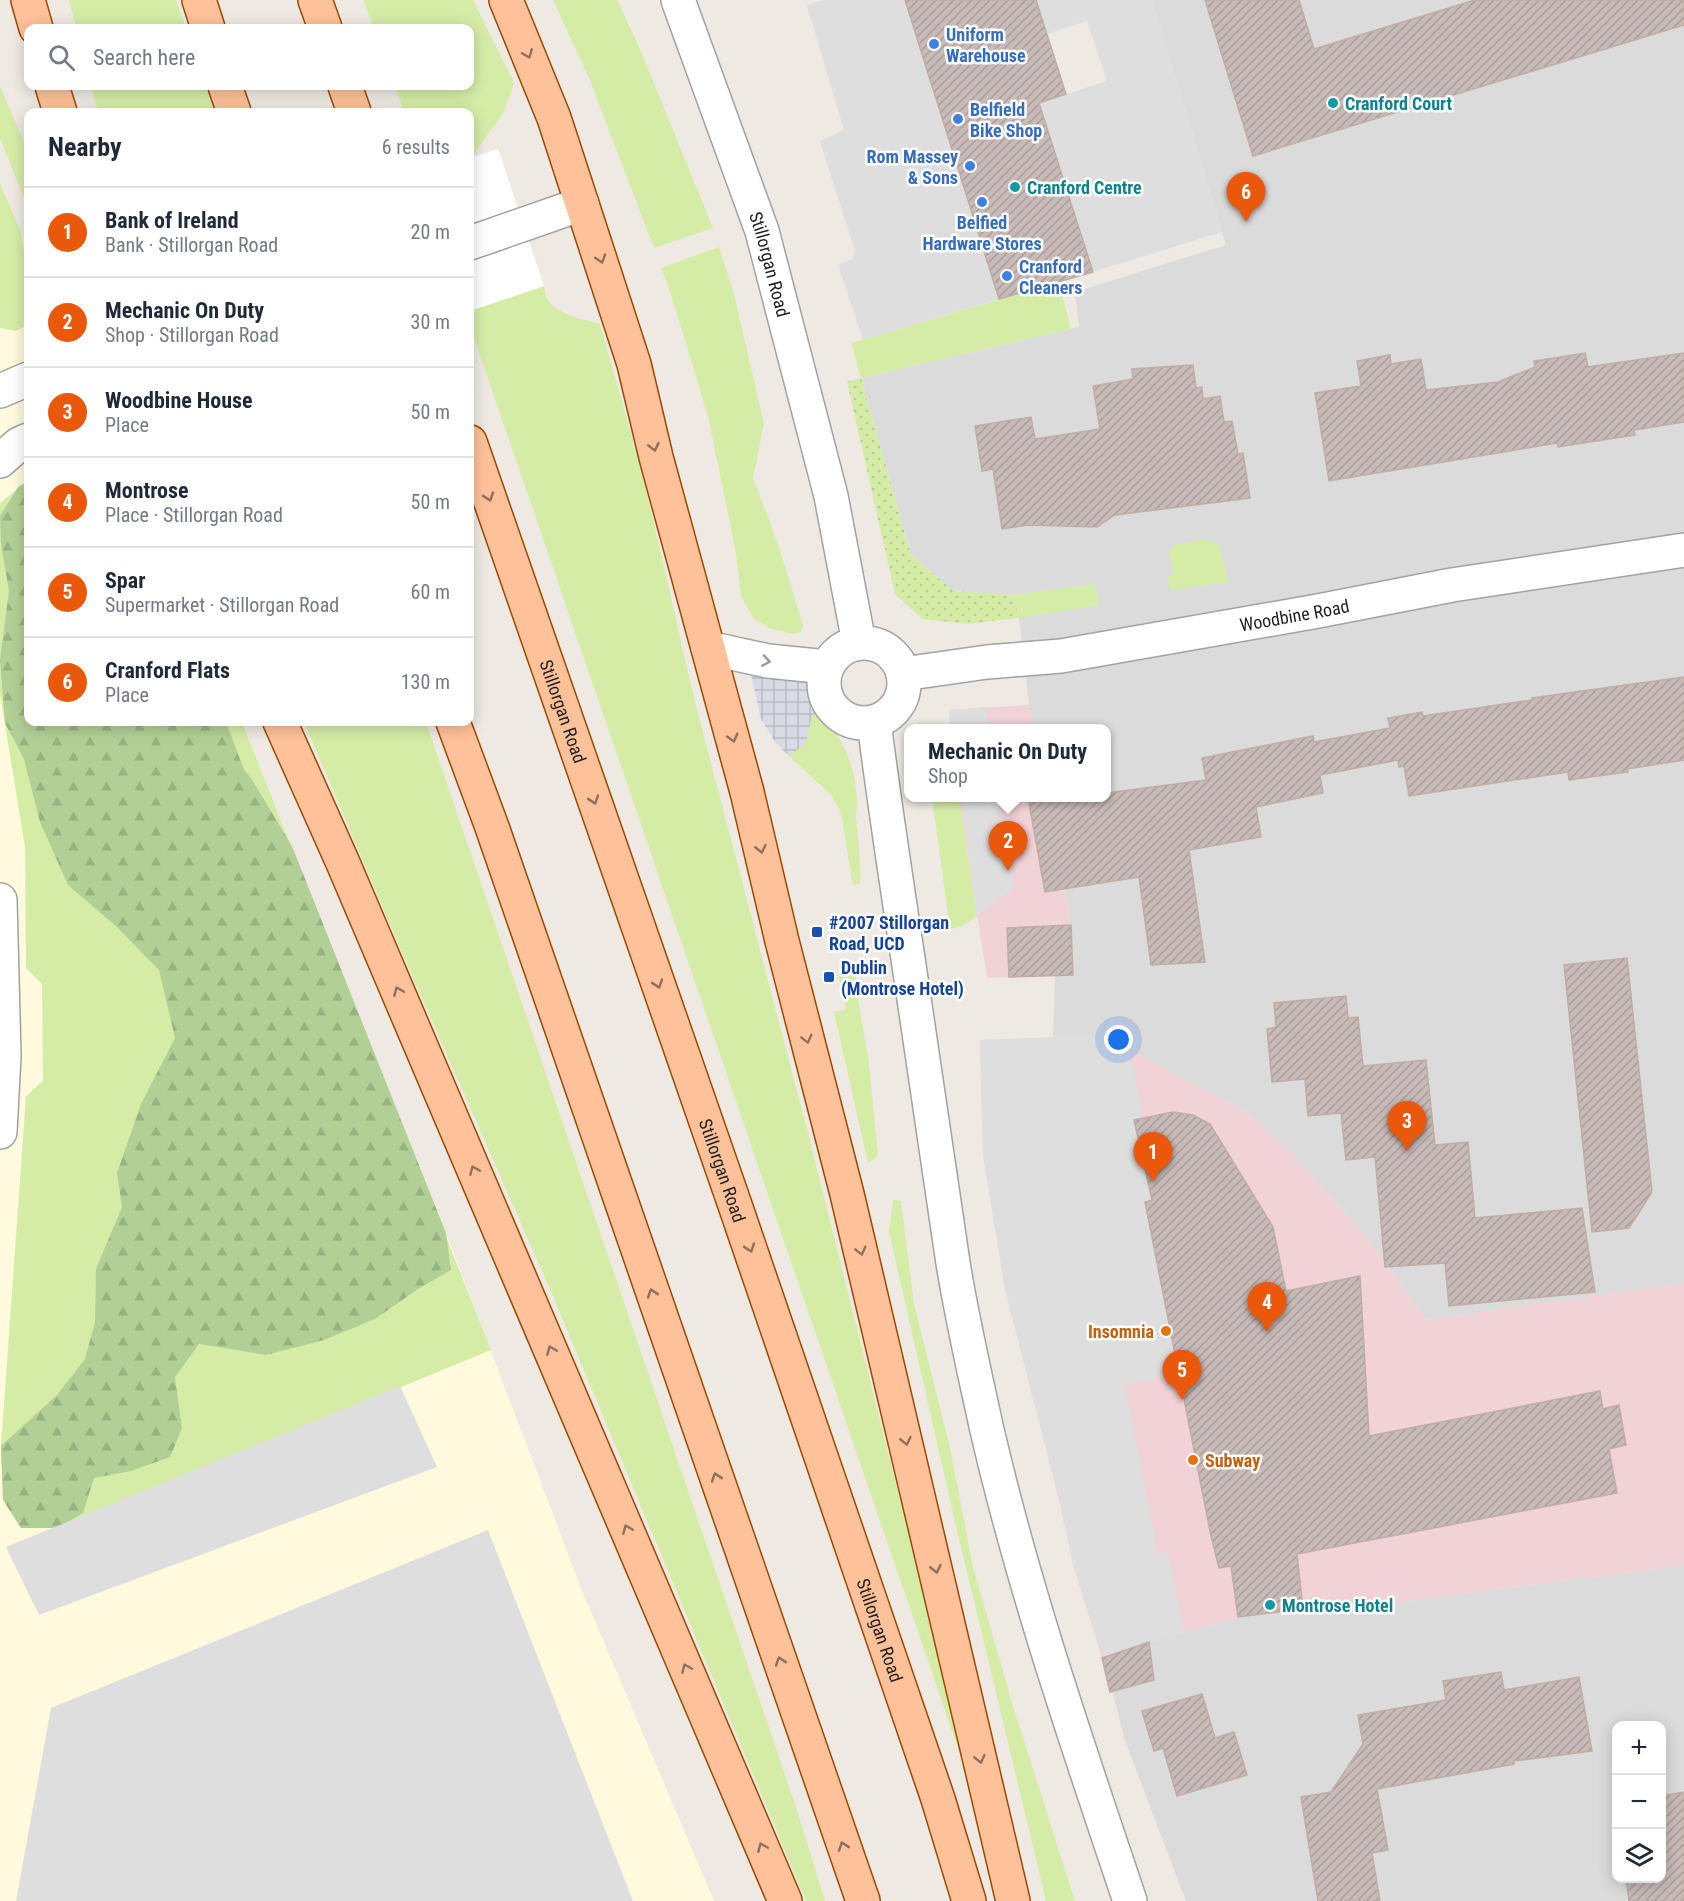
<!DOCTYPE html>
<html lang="en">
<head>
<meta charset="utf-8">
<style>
  body { margin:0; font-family:"Roboto Condensed",sans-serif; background:#f6f6f7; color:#1f2937 }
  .controls { position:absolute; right:18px; bottom:18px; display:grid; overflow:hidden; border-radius:12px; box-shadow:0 3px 15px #0003 }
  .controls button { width:54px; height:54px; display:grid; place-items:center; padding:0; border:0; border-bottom:2px solid #e0e1e3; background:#fff; color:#1f2937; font:30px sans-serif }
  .you { position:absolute; left:1119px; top:1040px; width:21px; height:21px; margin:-15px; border:4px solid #fff; border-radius:50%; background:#1a73e8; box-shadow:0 0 0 9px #1a73e833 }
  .badge { display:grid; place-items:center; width:39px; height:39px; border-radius:50%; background:#ea580c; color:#fff; font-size:20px; font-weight:700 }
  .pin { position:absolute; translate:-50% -50px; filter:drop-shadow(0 2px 3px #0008) }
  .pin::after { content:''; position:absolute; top:32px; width:21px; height:18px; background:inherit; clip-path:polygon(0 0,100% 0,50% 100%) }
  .popup { position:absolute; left:904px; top:724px; width:207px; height:78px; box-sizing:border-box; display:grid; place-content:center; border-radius:12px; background:#fff; filter:drop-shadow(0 2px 4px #0005); font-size:20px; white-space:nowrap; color:#747a83 }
  .popup b { font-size:22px; color:#1f2937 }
  .popup::after { content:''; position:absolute; left:50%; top:100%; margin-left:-12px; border:12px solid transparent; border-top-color:#fff }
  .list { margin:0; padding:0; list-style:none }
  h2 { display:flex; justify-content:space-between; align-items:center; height:78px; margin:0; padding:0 24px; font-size:26px }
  h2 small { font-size:20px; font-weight:400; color:#747a83 }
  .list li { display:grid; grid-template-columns:39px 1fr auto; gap:18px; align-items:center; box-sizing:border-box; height:90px; padding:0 24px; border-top:2px solid #e0e1e3 }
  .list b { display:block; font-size:22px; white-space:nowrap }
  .list p { margin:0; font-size:20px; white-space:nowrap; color:#747a83 }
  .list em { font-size:20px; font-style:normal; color:#747a83 }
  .icon { flex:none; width:33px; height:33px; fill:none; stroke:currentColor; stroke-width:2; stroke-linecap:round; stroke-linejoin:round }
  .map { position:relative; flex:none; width:1684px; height:1901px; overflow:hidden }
  .search { position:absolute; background:#fff; box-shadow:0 3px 15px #0003; left:24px; top:24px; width:450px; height:66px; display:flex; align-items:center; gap:15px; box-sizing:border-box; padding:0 21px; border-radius:12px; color:#747a83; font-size:22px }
  .panel { position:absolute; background:#fff; box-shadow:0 3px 15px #0003; left:24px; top:108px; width:450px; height:618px; border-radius:12px }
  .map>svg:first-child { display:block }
  .residential { fill:#dcdbdb; fill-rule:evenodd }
  .commercial { fill:#f1d2d6 }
  .education { fill:#fff9dd }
  .grass { fill:#d5eca7 }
  .forest { fill:url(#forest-firs) }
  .garden { fill:url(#garden-dots) }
  .parking { fill:#dedede }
  .plaza { fill:url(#plaza-grid) }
  .pier { fill:#fff }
  .building { fill:url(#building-hatch); stroke:#c2ada5; stroke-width:1.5 }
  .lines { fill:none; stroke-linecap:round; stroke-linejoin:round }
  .minor-casing { stroke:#a2a2a2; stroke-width:36 }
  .major-casing { stroke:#984b00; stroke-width:36 }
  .minor { stroke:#fff; stroke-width:33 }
  .major { stroke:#ffc199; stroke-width:33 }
  .oneway { stroke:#8e705c }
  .oneway2 { stroke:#9a9a9a }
  .shop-dot { fill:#3f7fe0; stroke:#fff; stroke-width:2 }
  .culture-dot { fill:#0f9aa8; stroke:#fff; stroke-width:2 }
  .transit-dot { fill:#1a4fb4; stroke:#fff; stroke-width:2 }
  .food-dot { fill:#e8710a; stroke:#fff; stroke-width:2 }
  .labels { text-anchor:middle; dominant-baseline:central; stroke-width:5; stroke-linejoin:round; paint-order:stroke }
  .shop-label { font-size:18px; font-weight:bold; fill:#366cbe; stroke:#fff; text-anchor:start }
  .culture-label { font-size:18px; font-weight:bold; fill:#0d838f; stroke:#fff; text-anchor:start }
  .street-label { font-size:18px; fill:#1e1e1e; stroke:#fff }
  .transit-label { font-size:18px; font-weight:bold; fill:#164399; stroke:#fff; text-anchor:start }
  .food-label { font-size:18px; font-weight:bold; fill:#c56008; stroke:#fff; text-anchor:end }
</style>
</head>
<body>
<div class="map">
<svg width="1684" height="1901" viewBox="0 0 1684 1901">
  <defs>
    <pattern id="forest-firs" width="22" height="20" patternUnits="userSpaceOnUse" patternTransform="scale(1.5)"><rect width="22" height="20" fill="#b2d096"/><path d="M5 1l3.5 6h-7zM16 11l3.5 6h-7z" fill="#99b281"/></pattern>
    <pattern id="garden-dots" width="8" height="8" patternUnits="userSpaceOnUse" patternTransform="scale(1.5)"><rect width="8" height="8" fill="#d5eca7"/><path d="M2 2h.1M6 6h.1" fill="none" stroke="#b6ca8f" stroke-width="1.8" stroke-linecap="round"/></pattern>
    <pattern id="plaza-grid" width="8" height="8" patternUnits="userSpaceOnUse" patternTransform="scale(1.5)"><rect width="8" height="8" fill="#d8dae5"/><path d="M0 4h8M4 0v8" fill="none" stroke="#b9bbc4"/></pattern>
    <pattern id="building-hatch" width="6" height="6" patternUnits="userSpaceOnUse" patternTransform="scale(1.5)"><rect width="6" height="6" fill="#c7bab7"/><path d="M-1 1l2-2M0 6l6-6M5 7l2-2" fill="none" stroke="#aa9f9d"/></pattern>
  </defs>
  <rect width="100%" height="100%" fill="#efe9e3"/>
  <path class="residential" d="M1152 0H1684V1284L1426 1320 1367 1238 1293 1154 1249 1114 1130 1050 1089 1036 1053 1037 1055 975 1071 925 1049 798H1107V728H1034L1029 705 1019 618 1013 595 954 591 911 555 861 378 1079 327 1075 292 1226 245Z
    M1684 1565V1901H1186L1124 1738 1116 1705 1102 1658 1140 1645 1238 1617 1303 1609 1398 1602ZM1616 1726H1662V1878H1616Z"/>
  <path class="commercial" d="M1029 705 1034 728H950L949 710Z
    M959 798H1049L1071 925 1073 975 987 978Z
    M1089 1036 1130 1050 1249 1114 1293 1154 1367 1238 1426 1320 1684 1283V1565L1398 1602 1303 1609 1238 1617 1140 1645 1102 1658 1073 1564 1060 1504 1005 1289 983 1154 980 1040Z"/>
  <path class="education" d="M0 257 28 329V722H242L446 1233 581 1588 714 1901H0Z"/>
  <path class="grass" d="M69 0H176L186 28H76Z
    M363 0H473L514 83 504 112 471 158 470 112H404L395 86H470V28H374Z
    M553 0H617L640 49 713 228 654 248 589 78Z
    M0 86 28 152V208L0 138Z
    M91 86H206L216 112H98Z
    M0 183 20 230 28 274V321L27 325 16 331 0 328Z
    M719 247 733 290 764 423 753 478 777 541 803 625 801 632 792 634 782 631 769 628 754 619 741 596 736 553 708 416 668 285 661 268Z
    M1059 282 1071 329 861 378 851 343Z
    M544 286C545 290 546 297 548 300 557 315 584 319 600 324L644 480 695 702 809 1137 918 1572 945 1665 962 1736 963 1763 470 326V311Z
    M28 481V722H242L491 1350 58 1528H21L3 1500 1 1446 26 1096 43 1081 42 984 26 968 25 847 0 694V503Z
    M1206 539 1220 546 1228 582 1171 590 1167 577 1174 575 1169 553 1173 545Z
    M1095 584 1099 605 1019 618 1013 595Z
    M820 711C843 739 855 763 857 800 858 806 855 812 856 818 858 840 861 861 860 883L853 886 841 813 832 796 789 756 805 743 812 716Z
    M304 722H426L797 1810 825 1901H806L550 1289 406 962Z
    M932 798H959L977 916 961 927 950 929Z
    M856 975 859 1005 869 1063 878 1156 868 1163 834 1012 846 1009 839 977Z
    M893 1200 901 1201 914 1304 950 1448 973 1567 1013 1706 1075 1901H1046L955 1522 889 1232Z"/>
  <path class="forest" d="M28 481V722H226L244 770 251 778 292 846 446 1233 451 1270 418 1289 375 1319 324 1340 266 1355 199 1344 175 1377 182 1428 170 1457 131 1471 94 1478 83 1513 58 1528H21L3 1500 1 1446 57 1395 85 1359 95 1322 96 1269 122 1207 117 1173 141 1104 175 1038 159 970 118 928 68 885 40 822 24 759 5 723 0 660 9 591 1 544 0 516 18 487Z"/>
  <path class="garden" d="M861 378 911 555 954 591 1013 595 1019 618 967 624 922 619 895 594 847 382Z"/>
  <path class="parking" d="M824 0H905L999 299 863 340 838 265 852 259 855 251 820 141 844 130 807 5Z
    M1036 0H1152L1222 232 1093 272 1039 103 1107 81 1087 21 1047 34Z
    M985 707 989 728H951L949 710Z
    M961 798H1000L1015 887 977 916Z
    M1089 1036 1130 1050 1143 1118 1134 1120 1152 1200 1145 1202 1178 1374 1125 1385 1158 1554 1168 1552 1184 1632 1103 1657 1073 1564 1060 1504 1005 1289 983 1154 980 1040Z
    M400 1386 437 1467 39 1615 6 1547Z
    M488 1530 633 1901H16L51 1708Z"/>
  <path class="plaza" d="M751 675H807L813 696 820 711 812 716 806 743 789 756 775 742 761 719Z"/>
  <path class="pier" d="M498 149 544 286 470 311V158Z"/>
  <path class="building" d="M905 0H1036L1066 94 1039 103 1093 272 999 299Z
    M1205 0H1299L1314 49 1475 0H1684V25L1253 156Z
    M1585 353 1588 367 1684 353V422L1634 430 1635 435 1558 447 1557 443 1329 481 1315 393 1361 386 1357 361 1390 355 1391 364 1421 359 1426 390 1498 382 1535 367 1534 361Z
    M1193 365 1196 388 1202 387 1203 399 1220 396 1224 422 1232 421 1238 454 1243 453 1250 498 1115 515 1097 527 1028 525 1002 529 993 469 982 471 975 426 1031 417 1035 439 1100 429 1093 386 1133 379 1132 369Z
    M1684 677V760L1627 769 1628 772 1569 780 1568 772 1409 796 1404 766 1399 767 1398 760 1320 775 1323 793 1256 807 1261 837 1189 850 1205 962 1151 965 1139 877 1045 892 1028 798H1107V793L1206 780 1202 758 1313 736 1314 742 1390 728 1388 718 1422 712 1423 716 1532 700V698Z
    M1071 925 1073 975 1009 977 1007 928Z
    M1627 958 1652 1192 1629 1228 1592 1232 1564 965Z
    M1346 996 1348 1018 1358 1017 1363 1066 1426 1060 1435 1145 1468 1142 1475 1218 1582 1208 1595 1292 1449 1306 1445 1263 1385 1267 1375 1157 1346 1160 1341 1113 1308 1116 1305 1079 1272 1082 1267 1029 1276 1027 1274 1003Z
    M1173 1112 1193 1115 1210 1124 1273 1227 1286 1291 1360 1276 1369 1436 1600 1391 1603 1409 1619 1405 1626 1445 1609 1449 1617 1493 1297 1554 1303 1609 1238 1617 1231 1566 1219 1568 1211 1536 1145 1202 1152 1200 1134 1120Z
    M1149 1642 1154 1680 1110 1692 1102 1658Z
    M1501 1672 1504 1690 1579 1677 1592 1751 1514 1761V1764L1377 1789 1388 1850 1372 1853 1380 1901H1318L1301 1797 1331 1792 1363 1744 1358 1715 1446 1700 1443 1681Z
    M1202 1694 1215 1738 1234 1732 1247 1775 1177 1796 1163 1748 1154 1751 1142 1711Z
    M1684 1792V1901H1629L1626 1878H1662V1796Z"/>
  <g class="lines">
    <defs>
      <g id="minor">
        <path id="s1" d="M678 0 762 231 831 496 859 643"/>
        <path d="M470 243 582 204"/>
        <path d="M0 391 28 379"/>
        <path d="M0 461 19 444 28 440"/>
        <circle cx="864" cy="683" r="40"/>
        <path d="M708 648 768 661 827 667"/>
        <path id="s2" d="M903 674 987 662 1061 656 1318 611 1452 585 1684 550"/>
        <path d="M874 722C888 833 906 942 922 1053 933 1123 942 1193 953 1263 962 1319 975 1375 987 1430 1024 1590 1078 1746 1130 1901"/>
        <path d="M0 900 4 1056 0 1132"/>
      </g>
      <g id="major">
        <path d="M28 0 36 28"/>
        <path d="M199 0 208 28"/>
        <path d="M315 0 325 28"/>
        <path d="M506 0 554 118 634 364 656 457 747 792 782 941 847 1194 1013 1901"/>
        <path d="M52 86 60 112"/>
        <path d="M225 86 234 112"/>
        <path d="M345 86 354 112"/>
        <path id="s3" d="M470 442 736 1208 938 1799 969 1901"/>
        <path d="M280 722 343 863 785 1901"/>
        <path d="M453 722 492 827 863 1901"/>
      </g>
    </defs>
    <use href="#minor" class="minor-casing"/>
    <use href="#major" class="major-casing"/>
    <use href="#minor" class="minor"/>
    <use href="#major" class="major"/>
  </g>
  <defs><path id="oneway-chevron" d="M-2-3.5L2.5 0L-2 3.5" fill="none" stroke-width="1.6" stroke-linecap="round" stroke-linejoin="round" transform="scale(1.5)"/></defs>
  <g class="oneway">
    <use href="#oneway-chevron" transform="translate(528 54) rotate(68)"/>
    <use href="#oneway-chevron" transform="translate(601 259) rotate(72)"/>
    <use href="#oneway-chevron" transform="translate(654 447) rotate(77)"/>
    <use href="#oneway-chevron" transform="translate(489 497) rotate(71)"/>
    <use href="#oneway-chevron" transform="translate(733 738) rotate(75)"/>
    <use href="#oneway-chevron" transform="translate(594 800) rotate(71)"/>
    <use href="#oneway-chevron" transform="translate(761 849) rotate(77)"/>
    <use href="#oneway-chevron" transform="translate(658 984) rotate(71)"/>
    <use href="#oneway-chevron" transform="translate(398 991) rotate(-113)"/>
    <use href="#oneway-chevron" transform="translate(807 1039) rotate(76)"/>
    <use href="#oneway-chevron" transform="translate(474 1170) rotate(-113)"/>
    <use href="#oneway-chevron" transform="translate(750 1248) rotate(71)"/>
    <use href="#oneway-chevron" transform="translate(861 1251) rotate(76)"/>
    <use href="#oneway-chevron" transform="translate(652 1293) rotate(-109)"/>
    <use href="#oneway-chevron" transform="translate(551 1350) rotate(-113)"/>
    <use href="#oneway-chevron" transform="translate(906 1441) rotate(77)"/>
    <use href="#oneway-chevron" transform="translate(716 1477) rotate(-109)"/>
    <use href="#oneway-chevron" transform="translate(627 1529) rotate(-113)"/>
    <use href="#oneway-chevron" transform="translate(936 1569) rotate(77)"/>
    <use href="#oneway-chevron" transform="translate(780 1661) rotate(-109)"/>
    <use href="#oneway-chevron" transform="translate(686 1668) rotate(-113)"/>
    <use href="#oneway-chevron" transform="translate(980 1759) rotate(77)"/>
    <use href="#oneway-chevron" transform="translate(843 1846) rotate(-109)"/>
    <use href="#oneway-chevron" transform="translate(762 1847) rotate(-113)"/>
  </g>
  <use class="oneway2" href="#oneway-chevron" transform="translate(766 661) rotate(9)"/>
  <g class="shop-dot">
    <circle cx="934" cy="44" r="6"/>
    <circle cx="958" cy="119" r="6"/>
    <circle cx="970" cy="166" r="6"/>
    <circle cx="982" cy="202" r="6"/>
    <circle cx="1007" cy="276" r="6"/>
  </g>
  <g class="culture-dot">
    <circle cx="1333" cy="103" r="6"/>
    <circle cx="1015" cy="187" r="6"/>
    <circle cx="1270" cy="1605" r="6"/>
  </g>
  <g class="transit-dot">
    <rect x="811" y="926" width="12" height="12" rx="3"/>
    <rect x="823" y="971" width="12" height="12" rx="3"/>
  </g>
  <g class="food-dot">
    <circle cx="1166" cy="1331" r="6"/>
    <circle cx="1193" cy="1460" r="6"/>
  </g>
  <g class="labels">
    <g class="shop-label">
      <text x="946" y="34">Uniform<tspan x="946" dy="21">Warehouse</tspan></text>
      <text x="970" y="109">Belfield<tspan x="970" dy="21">Bike Shop</tspan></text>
      <text x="958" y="156" text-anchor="end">Rom Massey<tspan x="958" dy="21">&amp; Sons</tspan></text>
      <text x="982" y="222" text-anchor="middle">Belfied<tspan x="982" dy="21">Hardware Stores</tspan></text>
      <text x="1019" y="266">Cranford<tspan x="1019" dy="21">Cleaners</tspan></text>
    </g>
    <g class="culture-label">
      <text x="1345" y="103">Cranford Court</text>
      <text x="1027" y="187">Cranford Centre</text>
      <text x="1282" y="1605">Montrose Hotel</text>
    </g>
    <g class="street-label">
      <text stroke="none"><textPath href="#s1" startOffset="280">Stillorgan Road</textPath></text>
      <text stroke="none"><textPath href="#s2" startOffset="396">Woodbine Road</textPath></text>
      <text stroke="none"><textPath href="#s3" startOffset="285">Stillorgan Road</textPath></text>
      <text stroke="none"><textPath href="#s3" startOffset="771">Stillorgan Road</textPath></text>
      <text stroke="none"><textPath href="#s3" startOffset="1257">Stillorgan Road</textPath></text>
    </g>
    <g class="transit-label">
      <text x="829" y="922">#2007 Stillorgan<tspan x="829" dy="21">Road, UCD</tspan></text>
      <text x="841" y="967">Dublin<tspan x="841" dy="21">(Montrose Hotel)</tspan></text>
    </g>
    <g class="food-label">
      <text x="1154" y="1331">Insomnia</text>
      <text x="1205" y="1460" text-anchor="start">Subway</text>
    </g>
  </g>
</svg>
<div class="controls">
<button>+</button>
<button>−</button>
<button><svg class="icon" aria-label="layers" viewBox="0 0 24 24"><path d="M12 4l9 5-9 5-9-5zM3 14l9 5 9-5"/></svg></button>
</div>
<div class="you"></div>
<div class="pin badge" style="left:1153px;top:1182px">1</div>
<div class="pin badge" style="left:1008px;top:871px">2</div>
<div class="popup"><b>Mechanic On Duty</b>Shop</div>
<div class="pin badge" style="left:1407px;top:1151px">3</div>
<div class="pin badge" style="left:1267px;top:1332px">4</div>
<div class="pin badge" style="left:1182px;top:1400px">5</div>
<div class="pin badge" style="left:1246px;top:222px">6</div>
<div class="search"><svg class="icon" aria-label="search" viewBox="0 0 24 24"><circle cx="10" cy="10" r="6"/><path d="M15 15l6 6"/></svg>Search here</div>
<section class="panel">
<h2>Nearby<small>6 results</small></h2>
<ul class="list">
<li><span class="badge">1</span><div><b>Bank of Ireland</b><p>Bank · Stillorgan Road</p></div><em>20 m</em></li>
<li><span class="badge">2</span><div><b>Mechanic On Duty</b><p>Shop · Stillorgan Road</p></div><em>30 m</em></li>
<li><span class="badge">3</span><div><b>Woodbine House</b><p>Place</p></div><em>50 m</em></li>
<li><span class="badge">4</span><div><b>Montrose</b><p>Place · Stillorgan Road</p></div><em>50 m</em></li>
<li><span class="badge">5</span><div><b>Spar</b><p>Supermarket · Stillorgan Road</p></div><em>60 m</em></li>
<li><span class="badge">6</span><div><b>Cranford Flats</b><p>Place</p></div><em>130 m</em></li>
</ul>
</section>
</div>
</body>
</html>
